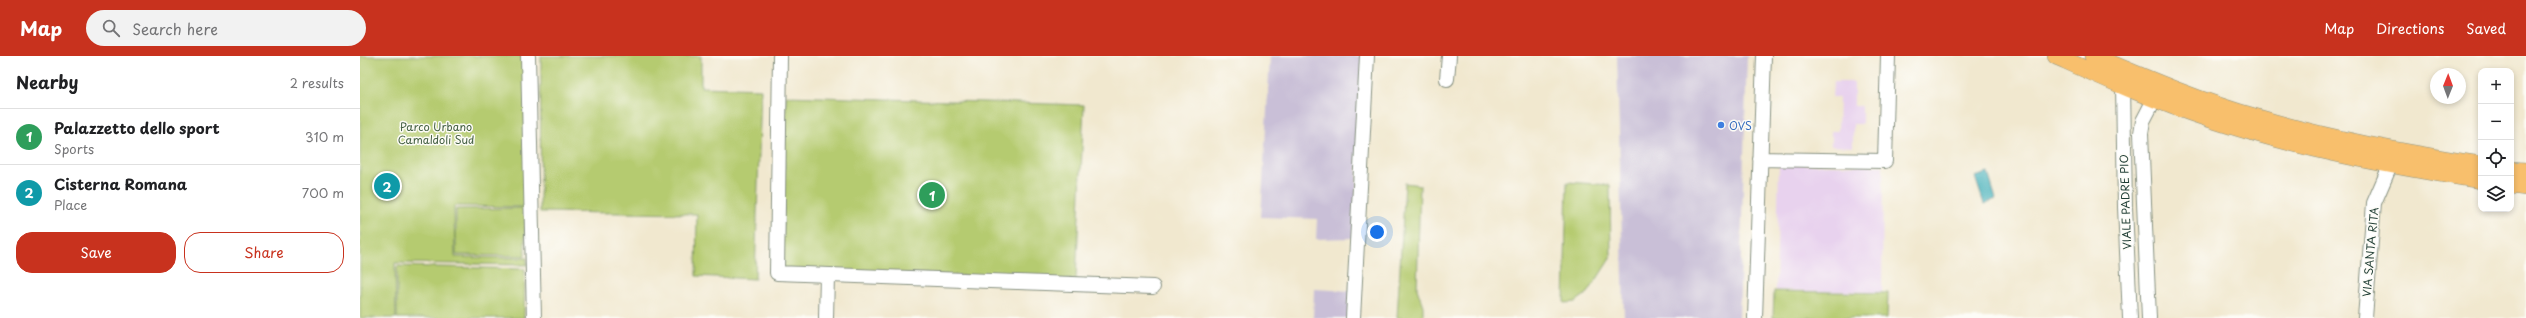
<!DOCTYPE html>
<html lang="en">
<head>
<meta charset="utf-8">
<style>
  body { margin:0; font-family:"Playpen Sans",sans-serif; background:#f2f2f2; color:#202124 }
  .controls { position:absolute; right:12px; top:12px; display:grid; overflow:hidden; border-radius:8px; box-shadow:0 2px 6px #0003 }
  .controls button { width:36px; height:36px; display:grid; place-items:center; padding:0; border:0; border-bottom:1px solid #e0e0e0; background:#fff; color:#202124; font:20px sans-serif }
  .compass { position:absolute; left:2070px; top:12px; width:36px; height:36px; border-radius:50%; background:#fff; box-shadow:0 2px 6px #0003; rotate:1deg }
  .you { position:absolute; left:1017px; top:176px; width:14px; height:14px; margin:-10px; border:3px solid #fff; border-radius:50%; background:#1a73e8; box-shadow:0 0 0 6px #1a73e833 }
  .badge { display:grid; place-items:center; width:26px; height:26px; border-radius:50%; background:#c8321e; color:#fff; font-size:13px; font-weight:700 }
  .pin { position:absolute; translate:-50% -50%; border:2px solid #fff; box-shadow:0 1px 4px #0006 }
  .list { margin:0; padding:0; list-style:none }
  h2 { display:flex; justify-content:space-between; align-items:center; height:52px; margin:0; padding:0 16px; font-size:17px }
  h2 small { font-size:13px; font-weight:400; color:#757577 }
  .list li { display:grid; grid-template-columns:26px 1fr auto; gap:12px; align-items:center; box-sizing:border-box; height:56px; padding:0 16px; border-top:1px solid #e0e0e0 }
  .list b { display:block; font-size:15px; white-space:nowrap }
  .list p { margin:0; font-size:13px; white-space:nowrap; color:#757577 }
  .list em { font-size:13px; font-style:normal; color:#757577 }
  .actions { display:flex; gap:8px; padding:12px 16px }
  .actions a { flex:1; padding:9px 0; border:1px solid #c8321e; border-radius:16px; text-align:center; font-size:14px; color:#c8321e }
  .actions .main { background:#c8321e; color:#fff }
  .icon { flex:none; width:22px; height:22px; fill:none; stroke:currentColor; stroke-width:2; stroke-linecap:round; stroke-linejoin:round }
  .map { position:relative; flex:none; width:2166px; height:262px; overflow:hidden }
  header { display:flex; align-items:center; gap:24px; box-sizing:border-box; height:56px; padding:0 20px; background:#c8321e; color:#fff }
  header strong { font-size:19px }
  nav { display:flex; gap:22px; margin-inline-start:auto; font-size:14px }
  .search { width:280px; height:36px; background:#f2f2f2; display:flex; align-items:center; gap:10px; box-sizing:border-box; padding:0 14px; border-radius:22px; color:#757577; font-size:15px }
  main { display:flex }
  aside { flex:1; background:#fff }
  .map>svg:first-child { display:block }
  .built { fill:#e8d2ee }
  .industrial { fill:#c9bfd7 }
  .green { fill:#b5cb6f; stroke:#6a8452 }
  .water { fill:#3dadb8; stroke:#2e7576 }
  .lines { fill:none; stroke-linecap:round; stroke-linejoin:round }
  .minor-casing { stroke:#889282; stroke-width:16 }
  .major-casing { stroke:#889282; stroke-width:18 }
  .minor { stroke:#fff; stroke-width:14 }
  .major { stroke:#f8bf6c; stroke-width:17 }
  .shop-dot { fill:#3f7fe0; stroke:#fdfcf7; stroke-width:1.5 }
  .labels { text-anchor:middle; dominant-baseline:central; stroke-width:3; stroke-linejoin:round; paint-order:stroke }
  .shop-label { font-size:11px; fill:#366cbe; stroke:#fdfcf7; text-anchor:start }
  .park-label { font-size:11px; fill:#446043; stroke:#fdfcf7 }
  .street-label { font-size:11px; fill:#1f3d34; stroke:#fdfcf7 }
</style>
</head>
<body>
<header>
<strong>Map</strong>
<div class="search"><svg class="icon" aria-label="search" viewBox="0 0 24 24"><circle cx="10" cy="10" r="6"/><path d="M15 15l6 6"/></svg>Search here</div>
<nav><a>Map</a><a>Directions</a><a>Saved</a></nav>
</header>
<main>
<aside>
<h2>Nearby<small>2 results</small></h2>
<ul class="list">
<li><span class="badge" style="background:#2e9e5b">1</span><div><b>Palazzetto dello sport</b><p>Sports</p></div><em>310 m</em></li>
<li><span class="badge" style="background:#0f9aa8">2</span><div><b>Cisterna Romana</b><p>Place</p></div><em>700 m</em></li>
</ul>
<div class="actions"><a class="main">Save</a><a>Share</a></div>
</aside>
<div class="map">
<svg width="2166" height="262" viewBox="0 0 2166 262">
  <rect width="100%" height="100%" fill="#fdfcf7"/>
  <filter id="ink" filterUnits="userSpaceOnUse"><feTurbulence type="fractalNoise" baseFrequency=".025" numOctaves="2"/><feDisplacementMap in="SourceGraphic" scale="8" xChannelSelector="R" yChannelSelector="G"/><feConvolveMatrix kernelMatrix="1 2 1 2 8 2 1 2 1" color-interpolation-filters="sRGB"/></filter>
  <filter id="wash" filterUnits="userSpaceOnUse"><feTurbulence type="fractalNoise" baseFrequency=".012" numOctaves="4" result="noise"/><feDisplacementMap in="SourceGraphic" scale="16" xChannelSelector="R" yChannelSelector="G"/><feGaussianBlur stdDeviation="0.9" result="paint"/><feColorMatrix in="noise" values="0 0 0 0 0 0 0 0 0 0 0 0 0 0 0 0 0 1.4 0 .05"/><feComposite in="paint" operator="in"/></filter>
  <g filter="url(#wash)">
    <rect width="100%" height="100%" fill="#f1e8cf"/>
    <path class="built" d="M1473 26H1494V50H1502V68H1493V91L1471 90V75H1478L1479 41H1472Z
      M1419 108 1523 110 1522 236 1416 234Z"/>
    <path class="industrial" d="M910 0H1003L994 182 956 183 957 163 901 161Z
      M1257 0H1387L1379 262H1264Z
      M954 233 991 235 989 262H953Z"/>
    <path class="green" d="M0 0H165L166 151 94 150 95 201 167 202V209L35 207 36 262H0Z
      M181 0H341V31L401 33 395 223 336 220 337 158 180 156Z
      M426 40 724 49 716 224 422 213Z
      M1207 126 1250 129 1251 201 1228 237 1215 246 1204 247Z
      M1045 127 1060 129 1057 233 1063 250V262H1037Z
      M165 152V200L96 199V153Z
      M37 210 165 213 164 262H37Z
      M1414 235 1528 237 1527 262H1413Z"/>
    <path class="water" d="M1628 117 1636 143 1624 148 1615 121Z"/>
  </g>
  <g filter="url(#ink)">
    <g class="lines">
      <defs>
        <path id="minor" d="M168 0 174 262
          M420 0 417 217 793 231
          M1087 23 1089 0
          M1763 29 1765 151 1770 262
          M1400 103 1525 105 1528 0
          M466 262 467 219
          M993 262 1007 0
          M1395 262 1404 0
          M1789 262 1781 77 1783 65 1795 42
          M2005 262 2014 147 2030 110"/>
        <path id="major" d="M1696 0C1745 22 1795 45 1847 62 1937 92 2028 109 2121 124
          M1733 0C1787 23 1841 46 1898 62 1971 84 2046 97 2121 109
          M2151 114 2166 115
          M2151 129 2166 131"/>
      </defs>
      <use href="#minor" class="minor-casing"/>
      <use href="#major" class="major-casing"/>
      <use href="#minor" class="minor"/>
      <use href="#major" class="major"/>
    </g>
  </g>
  <circle class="shop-dot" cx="1361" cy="69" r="4"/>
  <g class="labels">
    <g class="shop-label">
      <text x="1369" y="69">OVS</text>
    </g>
    <g class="park-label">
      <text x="76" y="70">Parco Urbano<tspan x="76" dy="13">Camaldoli Sud</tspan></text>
    </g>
    <g class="street-label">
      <text transform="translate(1765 146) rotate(-92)">VIALE PADRE PIO</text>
      <text transform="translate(2010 196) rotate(-85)">VIA SANTA RITA</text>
    </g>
  </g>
</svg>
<div class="controls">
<button>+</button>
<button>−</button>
<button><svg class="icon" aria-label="locate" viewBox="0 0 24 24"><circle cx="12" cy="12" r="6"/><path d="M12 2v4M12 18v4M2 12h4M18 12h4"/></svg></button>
<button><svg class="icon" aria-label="layers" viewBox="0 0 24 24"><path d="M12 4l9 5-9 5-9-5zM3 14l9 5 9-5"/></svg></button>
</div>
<svg class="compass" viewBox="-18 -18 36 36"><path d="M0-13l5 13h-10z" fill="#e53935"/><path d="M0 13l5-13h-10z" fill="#757577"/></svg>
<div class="you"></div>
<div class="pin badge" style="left:572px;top:139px;background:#2e9e5b">1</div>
<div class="pin badge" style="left:27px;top:130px;background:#0f9aa8">2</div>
</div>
</main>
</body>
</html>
